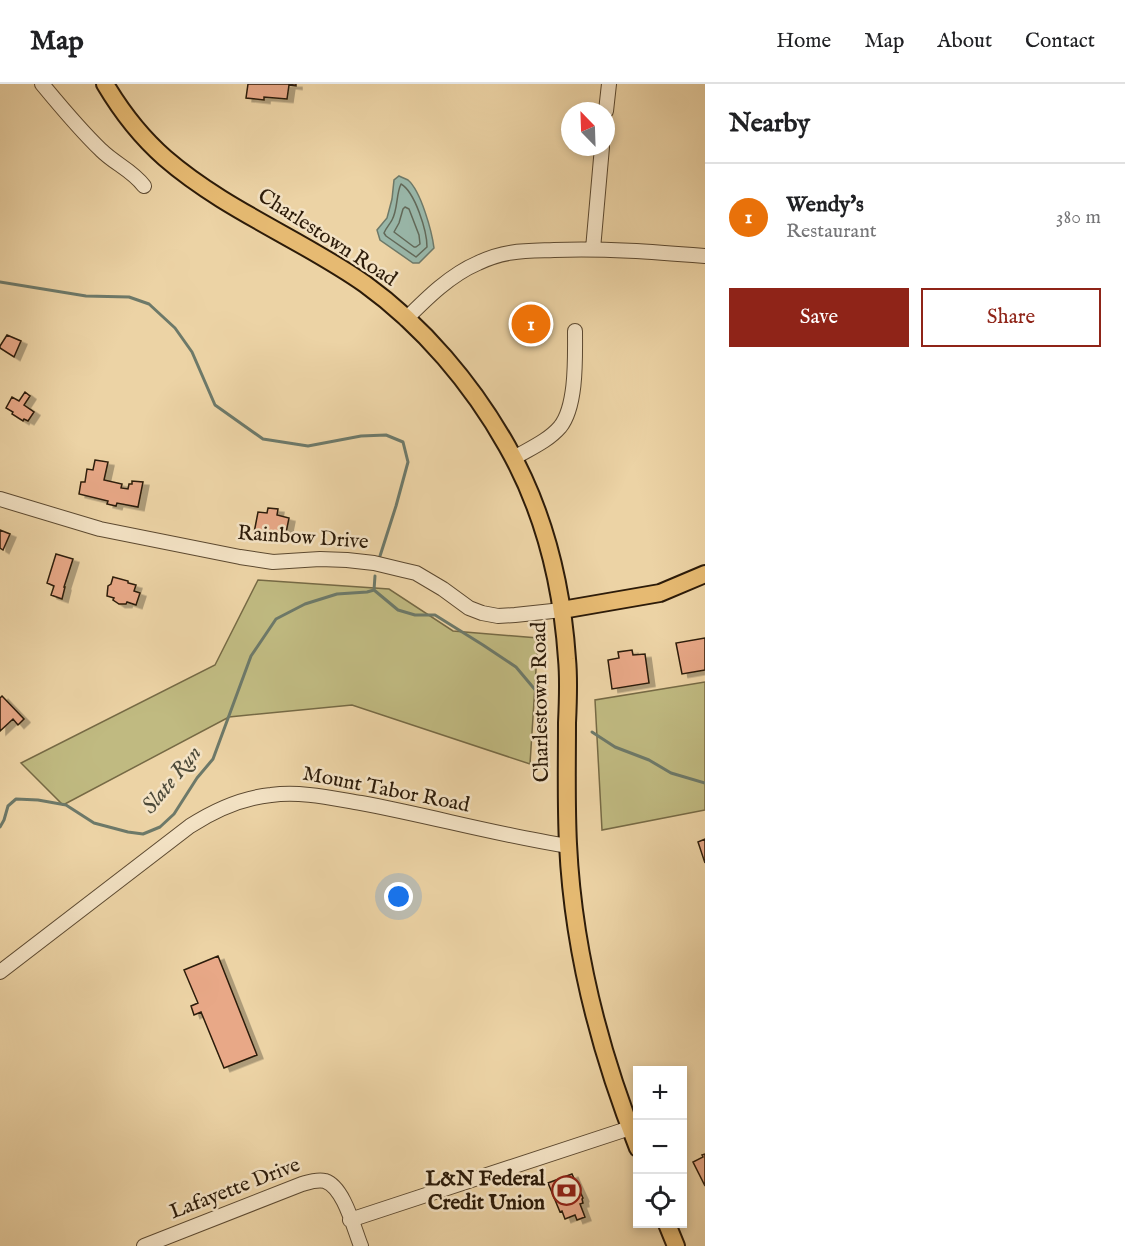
<!DOCTYPE html>
<html lang="en">
<head>
<meta charset="utf-8">
<style>
  body { margin:0; font-family:"IM FELL English",serif; background:#f6f6f6; color:#202124 }
  .controls { position:absolute; right:18px; bottom:18px; display:grid; overflow:hidden; border-radius:0px; box-shadow:0 3px 9px #0003 }
  .controls button { width:54px; height:54px; display:grid; place-items:center; padding:0; border:0; border-bottom:2px solid #e0e0e0; background:#fff; color:#202124; font:30px sans-serif }
  .compass { position:absolute; left:561px; top:18px; width:54px; height:54px; border-radius:50%; background:#fff; box-shadow:0 3px 9px #0003; rotate:337deg }
  .you { position:absolute; left:399px; top:813px; width:21px; height:21px; margin:-15px; border:4px solid #fff; border-radius:50%; background:#1a73e8; box-shadow:0 0 0 9px #1a73e833 }
  .badge { display:grid; place-items:center; width:39px; height:39px; border-radius:50%; background:#8f2418; color:#fff; font-size:20px; font-weight:700 }
  .pin { position:absolute; translate:-50% -50%; border:3px solid #fff; box-shadow:0 2px 6px #0006 }
  .list { margin:0; padding:0; list-style:none }
  h2 { display:flex; justify-content:space-between; align-items:center; height:78px; margin:0; padding:0 24px; font-size:26px }
  h2 small { font-size:20px; font-weight:400; color:#757577 }
  .list li { display:grid; grid-template-columns:39px 1fr auto; gap:18px; align-items:center; box-sizing:border-box; height:108px; padding:0 24px; border-top:2px solid #e0e0e0 }
  .list b { display:block; font-size:22px; white-space:nowrap }
  .list p { margin:0; font-size:20px; white-space:nowrap; color:#757577 }
  .list em { font-size:20px; font-style:normal; color:#757577 }
  .actions { display:flex; gap:12px; padding:18px 24px }
  .actions a { flex:1; padding:14px 0; border:2px solid #8f2418; border-radius:0px; text-align:center; font-size:21px; color:#8f2418 }
  .actions .main { background:#8f2418; color:#fff }
  .icon { flex:none; width:33px; height:33px; fill:none; stroke:currentColor; stroke-width:2; stroke-linecap:round; stroke-linejoin:round }
  .map { position:relative; flex:none; width:705px; height:1162px; overflow:hidden }
  header { display:flex; align-items:center; gap:36px; box-sizing:border-box; height:84px; padding:0 30px; background:#fff; border-bottom:2px solid #e0e0e0 }
  header strong { font-size:28px }
  nav { display:flex; gap:33px; margin-inline-start:auto; font-size:21px }
  main { display:flex }
  aside { flex:1; background:#fff }
  .map>svg:first-child { display:block }
  .green { fill:#c0ba81; stroke:#766a45; stroke-width:1.5 }
  .water { fill:#99b7a9; stroke:#6d7969; stroke-width:1.5 }
  .lines { fill:none; stroke-linecap:round; stroke-linejoin:round }
  .shore { stroke:#626959; stroke-width:1.5 }
  .stream { stroke:#6d7969; stroke-width:3 }
  .building { fill:#e8a887; stroke:#2c1b09; stroke-width:1.5; filter:url(#shadow) }
  .minor-casing { stroke:#5c4930; stroke-width:16 }
  .major-casing { stroke:#2c1b09; stroke-width:20 }
  .minor { stroke:#f3e2c4; stroke-width:14 }
  .major { stroke:#e6ba72; stroke-width:16 }
  .labels { text-anchor:middle; dominant-baseline:central; stroke-width:5; stroke-linejoin:round; paint-order:stroke }
  .street-label { font-size:21px; fill:#2c1b09; stroke:#f3e2c4 }
  .poi-label { font-size:21px; font-weight:bold; fill:#2c1b09; stroke:#f3e2c4; text-anchor:end }
  .water-label { font-size:22px; font-style:italic; fill:#4d4a39; stroke:#f3e2c4 }
</style>
</head>
<body>
<header>
<strong>Map</strong>
<nav><a>Home</a><a>Map</a><a>About</a><a>Contact</a></nav>
</header>
<main>
<div class="map">
<svg width="705" height="1162" viewBox="0 0 705 1162">
  <defs>
    <filter id="shadow"><feDropShadow dx="6" dy="3.5" stdDeviation="0" flood-color="#0004"/></filter>
  </defs>
  <rect width="100%" height="100%" fill="#ecd3a5"/>
  <filter id="stains"><feTurbulence type="fractalNoise" baseFrequency=".00333" numOctaves="4"/><feColorMatrix values="0 0 0 0 .2 0 0 0 0 .09 0 0 0 0 .02 0 0 0 .5 -.17"/></filter>
  <radialGradient id="worn" r=".72"><stop offset=".6" stop-color="#630" stop-opacity="0"/><stop offset="1" stop-color="#630" stop-opacity=".3"/></radialGradient>
  <path class="green" d="M258 496 389 505 453 547 538 554 530 680 352 621 229 633 63 721 21 679 215 581Z
    M705 598V726L602 746 595 616Z"/>
  <path class="water" d="M399 92C401 93 406 95 408 96 421 107 432 148 434 164L419 179H413L380 156 377 146 387 134 392 115 394 96Z"/>
  <g class="lines">
    <path class="shore" d="M401 100C415 108 427 147 427 163L416 173 386 152 384 149C386 144 390 140 392 136 398 125 396 110 401 100Z
      M405 123 409 125 419 151 420 160 416 163H414L394 148 399 139 403 125Z"/>
    <path class="stream" d="M0 198 86 212 129 213 149 220 175 244 192 268 215 321 263 355 308 362 361 352 386 351 403 358 408 378 396 422 380 472
      M375 492 374 506 398 526 415 531H435L483 561 516 583 542 614
      M592 648 615 663 649 676 671 689 705 699
      M0 743 4 736 8 722 16 715 38 716 66 721 94 739 128 748 143 750 160 743 174 730 197 694 213 675 251 572 276 535 305 520 337 510 367 508 374 506"/>
  </g>
  <path class="building" d="M248 0H296V2L289 1 287 15 264 13V16L246 14Z
    M7 251 21 257 14 273 0 264V262Z
    M25 308 30 312 24 321 34 328 28 337 24 335 23 337 12 330 13 328 6 324 12 313 19 317Z
    M95 376 108 378 104 396 122 400 121 404 128 405 129 400H132V397L143 398 138 423 117 419 116 422 107 420 108 417 79 410 81 398H85L87 385 93 386Z
    M268 424 278 425 277 431 289 434 286 449 266 447 265 451 254 449 258 428 267 429Z
    M0 446 10 450 3 466 0 464Z
    M56 470 73 475 64 503H65L62 515 51 511 54 502 47 499Z
    M113 493 128 497V499L136 501 134 507 140 509 136 521 127 518 126 520H119L113 516 114 514 107 512 108 502 111 500Z
    M705 554V586L682 590 676 559Z
    M632 566 633 571 645 570 649 599 612 605 608 576 619 574 618 568Z
    M2 612 24 635 18 641 13 635 0 647V614Z
    M705 755V779L698 758Z
    M218 872 257 971 224 984 201 928 194 931 191 922 198 919 184 886Z
    M705 1070V1102L693 1078 703 1073 702 1071Z
    M572 1090 583 1114 582 1115 583 1119 580 1120 585 1133 577 1136 575 1131 565 1135 562 1127 560 1128 548 1099Z"/>
  <g class="lines">
    <defs>
      <path id="minor" d="M42 0C61 23 80 46 101 66 115 80 132 86 144 102
        M606 27 609 0
        M593 165 602 63
        M406 235C427 214 450 191 478 179 505 166 525 167 554 166 604 164 655 168 705 172
        M514 374C529 365 548 357 560 343 577 322 575 273 575 247
        M0 415 100 445 240 473 273 478 320 475 347 476 374 479 403 486 416 489 443 505 469 524 482 529 498 532 515 531 562 526
        M0 888 190 742C215 726 241 714 271 711 301 707 331 714 361 719 431 732 498 751 568 762
        M350 1136 630 1044
        M144 1162 302 1100C309 1098 317 1095 325 1097 344 1103 354 1145 361 1162"/>
      <path id="major" d="M105 0C121 27 141 53 165 74 225 126 301 155 365 200 423 242 472 300 507 362 544 427 562 501 567 575 569 596 568 618 567 639 567 679 566 720 568 760 573 865 599 966 638 1064
        M562 526 660 509 705 490
        M667 1140 676 1162"/>
    </defs>
    <use href="#minor" class="minor-casing"/>
    <use href="#major" class="major-casing"/>
    <use href="#minor" class="minor"/>
    <use href="#major" class="major"/>
  </g>
  <defs>
    <symbol id="bank-ring" viewBox="-11 -11 22 22"><circle r="9.5" fill="#f3e2c4" stroke="#8f2418" stroke-width="1.5"/><path d="M-6-4H6V4H-6ZM0-2.3a2.3 2.3 0 1 0 0 4.6a2.3 2.3 0 1 0 0-4.6Z" fill="#8f2418"/></symbol>
  </defs>
  <g fill-rule="evenodd">
    <use href="#bank-ring" x="550" y="1090" width="33" height="33"/>
  </g>
  <g class="labels">
    <g class="street-label">
      <text transform="translate(327 154) rotate(33)">Charlestown Road</text>
      <text transform="translate(303 454) rotate(4)">Rainbow Drive</text>
      <text transform="translate(541 618) rotate(-91)">Charlestown Road</text>
      <text transform="translate(386 706) rotate(11)">Mount Tabor Road</text>
      <text transform="translate(235 1105) rotate(-21)">Lafayette Drive</text>
    </g>
    <g class="poi-label">
      <text x="545" y="1095">L&amp;N Federal<tspan x="545" dy="24">Credit Union</tspan></text>
    </g>
    <g class="water-label">
      <text transform="translate(172 696) rotate(-51)">Slate Run</text>
    </g>
  </g>
  <rect width="100%" height="100%" filter="url(#stains)"/>
  <rect width="100%" height="100%" fill="url(#worn)"/>
</svg>
<div class="controls">
<button>+</button>
<button>−</button>
<button><svg class="icon" aria-label="locate" viewBox="0 0 24 24"><circle cx="12" cy="12" r="6"/><path d="M12 2v4M12 18v4M2 12h4M18 12h4"/></svg></button>
</div>
<svg class="compass" viewBox="-18 -18 36 36"><path d="M0-13l5 13h-10z" fill="#e53935"/><path d="M0 13l5-13h-10z" fill="#757577"/></svg>
<div class="you"></div>
<div class="pin badge" style="left:531px;top:240px;background:#e8710a">1</div>
</div>
<aside>
<h2>Nearby<small></small></h2>
<ul class="list">
<li><span class="badge" style="background:#e8710a">1</span><div><b>Wendy's</b><p>Restaurant</p></div><em>380 m</em></li>
</ul>
<div class="actions"><a class="main">Save</a><a>Share</a></div>
</aside>
</main>
</body>
</html>
